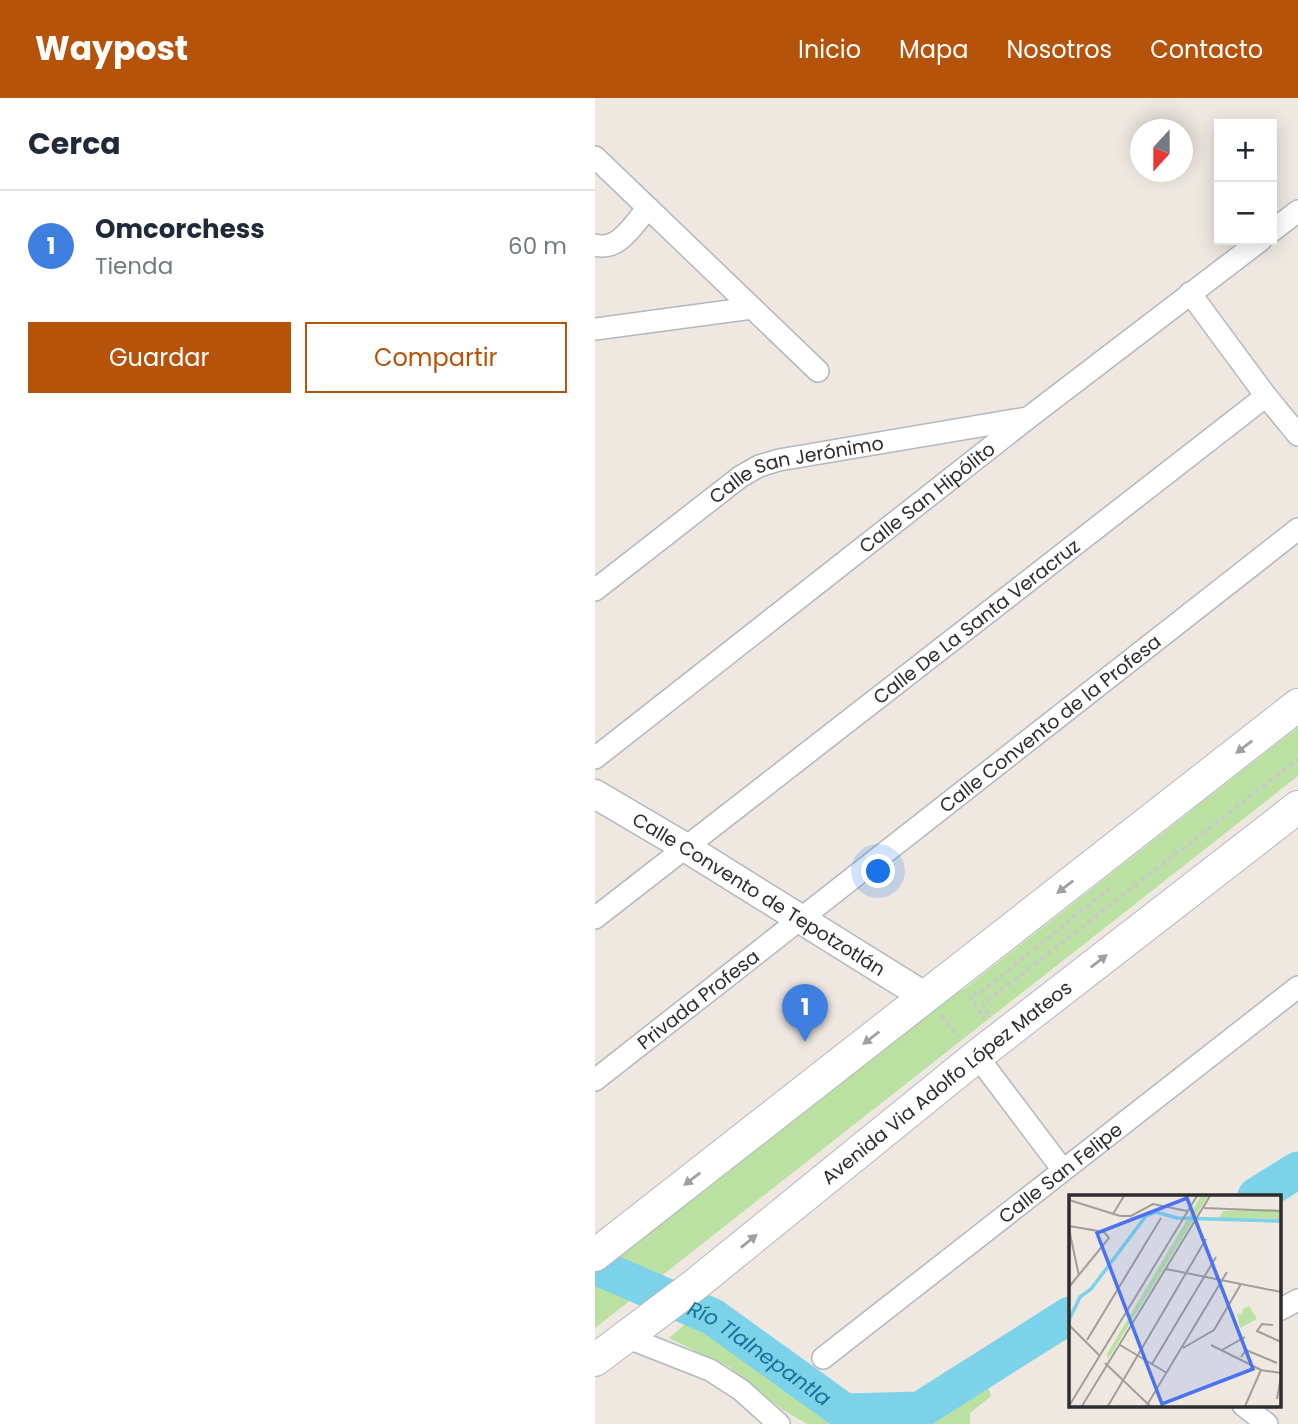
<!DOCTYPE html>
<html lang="es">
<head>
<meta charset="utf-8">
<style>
  body { margin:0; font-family:Poppins,sans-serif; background:#f6f6f7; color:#1f2937 }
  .controls { position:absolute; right:21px; top:21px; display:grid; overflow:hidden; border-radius:0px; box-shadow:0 4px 18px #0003 }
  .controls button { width:63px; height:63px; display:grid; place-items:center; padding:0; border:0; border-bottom:2px solid #e0e1e3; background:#fff; color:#1f2937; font:35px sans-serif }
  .compass { position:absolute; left:535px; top:21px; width:63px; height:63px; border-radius:50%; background:#fff; box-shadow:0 4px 18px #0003; rotate:201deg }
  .you { position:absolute; left:284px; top:774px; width:24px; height:24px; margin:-18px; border:5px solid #fff; border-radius:50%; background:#1a73e8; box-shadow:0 0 0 10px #1a73e833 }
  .badge { display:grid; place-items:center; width:46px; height:46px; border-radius:50%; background:#b45309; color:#fff; font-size:23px; font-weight:700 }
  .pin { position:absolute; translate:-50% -58px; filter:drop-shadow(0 2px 4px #0008) }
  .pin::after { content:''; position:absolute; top:37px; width:24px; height:21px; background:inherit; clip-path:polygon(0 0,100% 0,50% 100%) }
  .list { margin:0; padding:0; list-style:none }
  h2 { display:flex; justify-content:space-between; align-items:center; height:91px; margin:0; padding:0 28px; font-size:30px }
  h2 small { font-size:23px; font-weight:400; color:#747a83 }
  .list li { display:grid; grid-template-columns:46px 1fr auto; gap:21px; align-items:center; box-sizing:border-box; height:112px; padding:0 28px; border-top:2px solid #e0e1e3 }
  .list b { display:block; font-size:26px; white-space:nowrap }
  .list p { margin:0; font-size:23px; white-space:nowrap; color:#747a83 }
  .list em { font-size:23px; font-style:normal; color:#747a83 }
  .actions { display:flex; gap:14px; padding:21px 28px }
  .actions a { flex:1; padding:16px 0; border:2px solid #b45309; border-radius:0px; text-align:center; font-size:24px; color:#b45309 }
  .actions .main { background:#b45309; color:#fff }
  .map { position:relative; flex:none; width:703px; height:1326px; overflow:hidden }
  header { display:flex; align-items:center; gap:42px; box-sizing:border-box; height:98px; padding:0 35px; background:#b45309; color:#fff }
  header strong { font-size:33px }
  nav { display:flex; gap:38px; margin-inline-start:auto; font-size:24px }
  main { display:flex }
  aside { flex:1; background:#fff }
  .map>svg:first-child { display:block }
  .green { fill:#bae1a1 }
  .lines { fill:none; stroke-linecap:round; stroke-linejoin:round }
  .river { stroke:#7bd2e9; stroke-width:37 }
  .minor-casing { stroke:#b4b7c0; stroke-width:24 }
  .tertiary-casing { stroke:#b4b7c0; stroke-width:31 }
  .secondary-casing { stroke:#b4b7c0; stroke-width:34 }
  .path { stroke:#c8c8c8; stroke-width:3.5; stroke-dasharray:5 3.5; stroke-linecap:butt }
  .minor { stroke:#fff; stroke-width:21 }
  .tertiary { stroke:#fff; stroke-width:28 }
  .secondary { stroke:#fff; stroke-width:32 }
  .oneway { fill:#a0a0a0 }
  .labels { text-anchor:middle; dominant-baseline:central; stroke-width:5; stroke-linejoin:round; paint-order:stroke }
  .street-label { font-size:19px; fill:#2d2d2d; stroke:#fff }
  .water-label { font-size:21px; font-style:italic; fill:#15749a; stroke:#fff }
  .inset-river { fill:none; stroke:#7bd2e9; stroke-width:3.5 }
  .inset-road { fill:none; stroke:#a19d99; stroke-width:2 }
  .view { fill:#4b73f1; fill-opacity:0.15; stroke:#4b73f1; stroke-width:3.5 }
  .inset-edge { fill:none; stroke:#2d2d2d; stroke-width:3.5 }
</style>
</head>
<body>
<header>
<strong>Waypost</strong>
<nav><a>Inicio</a><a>Mapa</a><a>Nosotros</a><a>Contacto</a></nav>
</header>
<main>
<aside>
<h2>Cerca<small></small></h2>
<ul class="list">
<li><span class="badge" style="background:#3f7fe0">1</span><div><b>Omcorchess</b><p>Tienda</p></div><em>60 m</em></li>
</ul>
<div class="actions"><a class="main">Guardar</a><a>Compartir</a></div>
</aside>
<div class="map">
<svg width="703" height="1326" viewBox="0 0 703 1326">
  <rect width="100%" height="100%" fill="#eee8e1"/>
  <path class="green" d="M703 629V678L0 1230V1172L333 903 369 891Z
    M95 1222 108 1226 252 1326H212L188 1312 134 1269 74 1240Z
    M393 1288 396 1298 375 1315V1326H308C334 1324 369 1301 393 1288Z"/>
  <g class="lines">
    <g class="river">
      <path d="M661 1098 703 1072"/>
      <path id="s1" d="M0 1168 118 1219 250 1314 325 1312 475 1217"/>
    </g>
    <defs>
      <g id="minor">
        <path d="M0 59 223 273"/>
        <path d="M677 133 703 113"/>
        <path d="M0 147C24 154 39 125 53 110"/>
        <path d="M595 195 671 298 703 337"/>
        <path d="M0 231 157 210"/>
        <path id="s2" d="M0 492 145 379 164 368 184 362 432 320"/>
        <path id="s3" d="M0 660 433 320 666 142"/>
        <path id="s4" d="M0 820 671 298"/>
        <path d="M382 958 468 1072"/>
        <path id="s5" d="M0 982 703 431"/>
        <path d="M684 1212 703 1202"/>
        <path d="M31 1239 115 1272 146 1292 184 1326"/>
        <path id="s6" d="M228 1260 703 889"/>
        <path d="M648 1307 672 1326"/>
      </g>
      <g id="tertiary">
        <path id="s7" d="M0 696 90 749 329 898"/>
      </g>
      <g id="secondary">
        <path d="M0 1157 703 607"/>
        <path id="s8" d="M0 1262 101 1186 382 958 703 709"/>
      </g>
    </defs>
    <use href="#minor" class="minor-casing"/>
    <use href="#tertiary" class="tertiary-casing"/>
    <use href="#secondary" class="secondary-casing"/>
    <path class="path" d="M378 895 383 897 517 788
      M374 898 389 920
      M393 917 388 906 703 661
      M346 918 364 938"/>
    <use href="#minor" class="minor"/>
    <use href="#tertiary" class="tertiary"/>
    <use href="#secondary" class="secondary"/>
  </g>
  <defs><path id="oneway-solid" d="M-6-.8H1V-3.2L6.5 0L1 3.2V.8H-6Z" transform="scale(1.75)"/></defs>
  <g class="oneway">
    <use href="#oneway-solid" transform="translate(649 649) rotate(142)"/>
    <use href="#oneway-solid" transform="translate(470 789) rotate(142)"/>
    <use href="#oneway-solid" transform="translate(504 863) rotate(-38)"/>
    <use href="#oneway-solid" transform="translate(276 940) rotate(142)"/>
    <use href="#oneway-solid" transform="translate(97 1081) rotate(142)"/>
    <use href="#oneway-solid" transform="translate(154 1143) rotate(-39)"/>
  </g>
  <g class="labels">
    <g class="street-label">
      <text stroke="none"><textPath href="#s2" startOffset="240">Calle San Jerónimo</textPath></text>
      <text stroke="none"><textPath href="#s3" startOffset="422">Calle San Hipólito</textPath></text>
      <text stroke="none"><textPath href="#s4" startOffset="483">Calle De La Santa Veracruz</textPath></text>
      <text stroke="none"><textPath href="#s5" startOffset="578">Calle Convento de la Profesa</textPath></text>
      <text stroke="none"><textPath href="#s7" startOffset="192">Calle Convento de Tepotzotlán</textPath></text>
      <text stroke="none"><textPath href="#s5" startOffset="131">Privada Profesa</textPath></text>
      <text stroke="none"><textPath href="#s8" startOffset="448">Avenida Via Adolfo López Mateos</textPath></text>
      <text stroke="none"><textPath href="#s6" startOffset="301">Calle San Felipe</textPath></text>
    </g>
    <g class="water-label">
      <text stroke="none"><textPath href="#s1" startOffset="187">Río Tlalnepantla</textPath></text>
    </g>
  </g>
  <g transform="translate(474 1097)">
    <rect width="212" height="212" fill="#eee8e1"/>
    <path d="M132 1H139L39 164 38 159ZM154 16 205 14 212 16V24L150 23ZM180 111 188 124 171 133 168 118 173 120 174 114Z" fill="#bae1a1"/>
    <path class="inset-river" d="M0 125 11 102 22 94 77 21 87 17 108 23 212 26"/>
    <path class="inset-road" d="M0 5 51 21H62L84 9 118 16M135 13 212 16M44 19 55 1M0 31 35 37 40 43 0 92M0 34 10 81M97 74 212 97M0 130 31 161M204 130 193 129 188 136 212 147M18 145 92 23M51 150 98 178M142 150 192 175 212 178M114 153 145 135 172 89M153 155 176 142M172 162 177 155 208 168M36 168 81 211M83 169 147 62M208 204 212 182M78 210 158 77M0 211 128 1M13 211 141 1M39 211 137 44M176 211 192 175"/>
    <path class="view" d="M118 3 184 174 93 209 28 38Z"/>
    <rect width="212" height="212" class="inset-edge"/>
  </g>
</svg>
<div class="controls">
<button>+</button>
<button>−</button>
</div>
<svg class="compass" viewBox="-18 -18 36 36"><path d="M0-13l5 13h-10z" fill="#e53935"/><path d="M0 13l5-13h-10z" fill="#747a83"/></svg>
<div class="you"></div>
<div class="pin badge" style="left:210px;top:944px;background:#3f7fe0">1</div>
</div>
</main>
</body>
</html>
